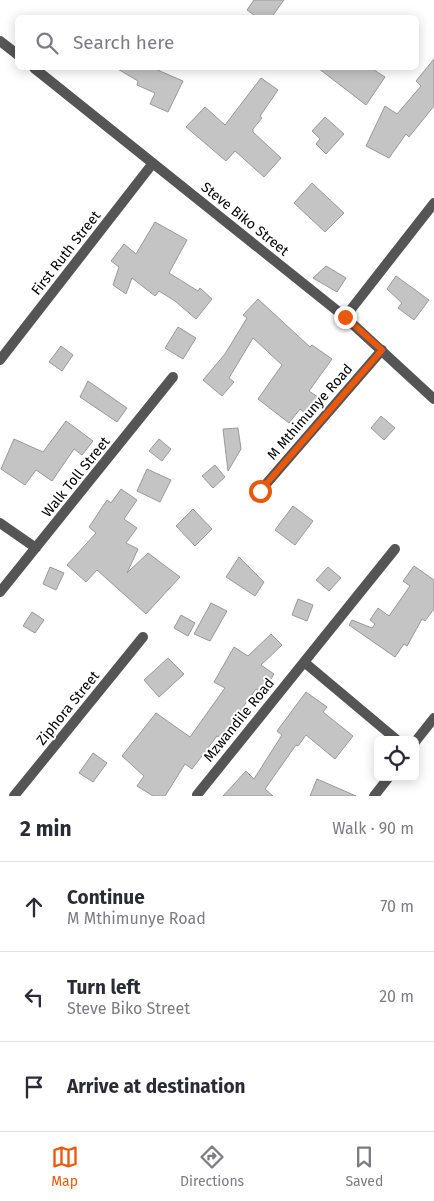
<!DOCTYPE html>
<html lang="en">
<head>
<meta charset="utf-8">
<style>
  body { margin:0; font-family:"Fira Sans",sans-serif; background:#f2f2f3; color:#2b2b33 }
  .controls { position:absolute; right:15px; bottom:15px; display:grid; overflow:hidden; border-radius:8px; box-shadow:0 2px 12px #0003 }
  .controls button { width:45px; height:45px; display:grid; place-items:center; padding:0; border:0; border-bottom:1px solid #e1e1e2; background:#fff; color:#2b2b33; font:25px sans-serif }
  .stop { position:absolute; width:15px; height:15px; margin:-11px; border:4px solid #ea580c; border-radius:50%; background:#fff }
  .stop.end { background:#ea580c; border-color:#fff; box-shadow:0 1px 5px #0008 }
  .list { margin:0; padding:0; list-style:none }
  h2 { display:flex; justify-content:space-between; align-items:center; height:65px; margin:0; padding:0 20px; font-size:21px }
  h2 small { font-size:16px; font-weight:400; color:#7c7c81 }
  .list li { display:grid; grid-template-columns:32px 1fr auto; gap:15px; align-items:center; box-sizing:border-box; height:90px; padding:0 20px; border-top:1px solid #e1e1e2 }
  .list b { display:block; font-size:19px; white-space:nowrap }
  .list p { margin:0; font-size:16px; white-space:nowrap; color:#7c7c81 }
  .list em { font-size:16px; font-style:normal; color:#7c7c81 }
  .icon { flex:none; width:28px; height:28px; fill:none; stroke:currentColor; stroke-width:2; stroke-linecap:round; stroke-linejoin:round }
  .map { position:relative; flex:none; width:434px; height:796px; overflow:hidden }
  .search { position:absolute; background:#fff; box-shadow:0 2px 12px #0003; left:15px; right:15px; top:15px; height:55px; display:flex; align-items:center; gap:12px; box-sizing:border-box; padding:0 18px; border-radius:8px; color:#7c7c81; font-size:19px }
  .sheet { height:335px; background:#fff }
  nav { display:flex; justify-content:space-around; align-items:center; box-sizing:border-box; height:70px; border-top:1px solid #e1e1e2; background:#fff; font-size:14px; color:#7c7c81 }
  nav a { display:grid; justify-items:center; gap:2px }
  nav .on { color:#ea580c }
  .map>svg:first-child { display:block }
  .building { fill:#c4c4c4; stroke:#999 }
  .lines { fill:none; stroke-linecap:round; stroke-linejoin:round }
  .street { stroke:#555; stroke-width:10 }
  .route { stroke:#ea580c; stroke-width:6 }
  .labels { text-anchor:middle; dominant-baseline:central; stroke-width:4; stroke-linejoin:round; paint-order:stroke }
  .street-label { font-size:14px; fill:#000; stroke:#fff }
</style>
</head>
<body>
<div class="map">
<svg width="434" height="796" viewBox="0 0 434 796">
  <rect width="100%" height="100%" fill="#fff"/>
  <path class="building" d="M254 0H284L271 18H258L247 10Z
    M434 59V106L409 137 406 134 389 158 366 146 385 106 397 114 421 86 416 81Z
    M116 68H153L183 81 168 112 150 104 155 93 137 85 138 81Z
    M318 68H371L385 77 366 105Z
    M261 78 278 90 260 116 262 118 253 129V132L281 158 264 177 235 151 226 161 186 127 205 107 225 125Z
    M325 117 344 134 326 154 316 144 320 139 312 131Z
    M312 183 344 213 325 232 294 203Z
    M155 222 187 240 169 273 198 291 200 288 212 299 196 319 175 301 159 291 155 296 132 278 126 294 113 285 119 267 111 261 124 244 136 254Z
    M326 266 346 278 337 292 313 278Z
    M396 276 429 300 414 320 398 308 402 303 387 289Z
    M258 299 310 347 312 345 332 359 309 391 318 397 306 414 300 409 289 423 258 399 282 365 253 338 229 378 234 382 222 396 203 380 225 354 247 318 243 315Z
    M178 327 196 338 183 359 165 348Z
    M61 346 73 355 62 371 49 362Z
    M88 381 127 408 117 422 80 397Z
    M381 416 395 428 384 440 371 428Z
    M66 421 93 441 82 455 74 449 52 481 36 470 25 485 1 469 14 439 43 452Z
    M238 428 241 449 228 471 223 429Z
    M159 439 171 449 162 461 149 451Z
    M215 465 225 477 213 488 202 476Z
    M147 469 171 480 160 502 137 491Z
    M121 489 137 500 124 519 137 528 126 543 138 549 127 573 148 553 180 577 146 614 97 570 86 582 67 565 96 533 89 527 107 500 111 503Z
    M293 506 313 521 295 545 275 530Z
    M193 509 212 529 195 546 176 526Z
    M239 557 264 582 255 596 226 577Z
    M414 566 434 580V609L425 621 422 619 407 646 404 644 395 657 349 625 352 620 372 628 375 624 370 620 378 608 389 616 410 586 403 581Z
    M50 567 64 573 56 590 43 584Z
    M328 567 341 578 329 591 316 580Z
    M298 599 313 605 307 621 292 615Z
    M211 603 227 611 210 641 194 634Z
    M32 612 44 620 35 633 23 626Z
    M181 615 195 623 188 636 174 628Z
    M271 634 282 645 261 665 274 674 262 693 256 689 221 738 217 736 192 769 185 764 165 796H153L137 786 144 776 122 756 156 713 190 737 225 688 214 682 234 647 248 656Z
    M168 658 184 674 159 697 144 680Z
    M306 692 327 707 323 712 353 736 335 759 306 735 298 746 296 745 265 789 273 796H223L246 771 254 779 282 735 277 731Z
    M93 753 107 763 93 782 79 773Z
    M317 779 356 796H310Z"/>
  <g class="lines">
    <path class="street" d="M0 41 18 55
      M34 68 345 317 434 399
      M345 317 434 203
      M0 360 153 163
      M260 491 382 350
      M0 523 36 548
      M0 592 173 377
      M304 662 397 740
      M415 742 434 718
      M197 795 395 549
      M14 796 143 637
      M374 796 389 777"/>
  </g>
  <g class="lines">
    <path class="route" d="M260 491 382 350 345 317"/>
  </g>
  <g class="labels">
    <g class="street-label">
      <text transform="translate(245 219) rotate(39)">Steve Biko Street</text>
      <text transform="translate(66 253) rotate(-52)">First Ruth Street</text>
      <text transform="translate(310 412) rotate(-49)">M Mthimunye Road</text>
      <text transform="translate(76 477) rotate(-51)">Walk Toll Street</text>
      <text transform="translate(68 708) rotate(-51)">Ziphora Street</text>
      <text transform="translate(239 720) rotate(-51)">Mzwandile Road</text>
    </g>
  </g>
</svg>
<div class="controls">
<button><svg class="icon" aria-label="locate" viewBox="0 0 24 24"><circle cx="12" cy="12" r="6"/><path d="M12 2v4M12 18v4M2 12h4M18 12h4"/></svg></button>
</div>
<div class="stop" style="left:260px;top:491px"></div>
<div class="stop end" style="left:345px;top:317px"></div>
<div class="search"><svg class="icon" aria-label="search" viewBox="0 0 24 24"><circle cx="10" cy="10" r="6"/><path d="M15 15l6 6"/></svg>Search here</div>
</div>
<section class="sheet">
<h2>2 min<small>Walk · 90 m</small></h2>
<ul class="list">
<li><svg class="icon" aria-label="ahead" viewBox="0 0 24 24"><path d="M12 20V5M6 11l6-6 6 6"/></svg><div><b>Continue</b><p>M Mthimunye Road</p></div><em>70 m</em></li>
<li><svg class="icon" aria-label="left" viewBox="0 0 24 24"><path d="M17 20v-9H6M10 6l-5 5 5 5"/></svg><div><b>Turn left</b><p>Steve Biko Street</p></div><em>20 m</em></li>
<li><svg class="icon" aria-label="arrive" viewBox="0 0 24 24"><path d="M6 21V4h12l-3 4 3 4H6"/></svg><div><b>Arrive at destination</b></div></li>
</ul>
</section>
<nav>
<a class="on"><svg class="icon" aria-label="map" viewBox="0 0 24 24"><path d="M3 6l6-2 6 2 6-2v14l-6 2-6-2-6 2zM9 4v14M15 6v14"/></svg>Map</a>
<a><svg class="icon" aria-label="directions" viewBox="0 0 24 24"><path d="M12 3l9 9-9 9-9-9zM9 14v-3h6M13 9l2 2-2 2"/></svg>Directions</a>
<a><svg class="icon" aria-label="saved" viewBox="0 0 24 24"><path d="M7 4h10v16l-5-4-5 4z"/></svg>Saved</a>
</nav>
</body>
</html>
